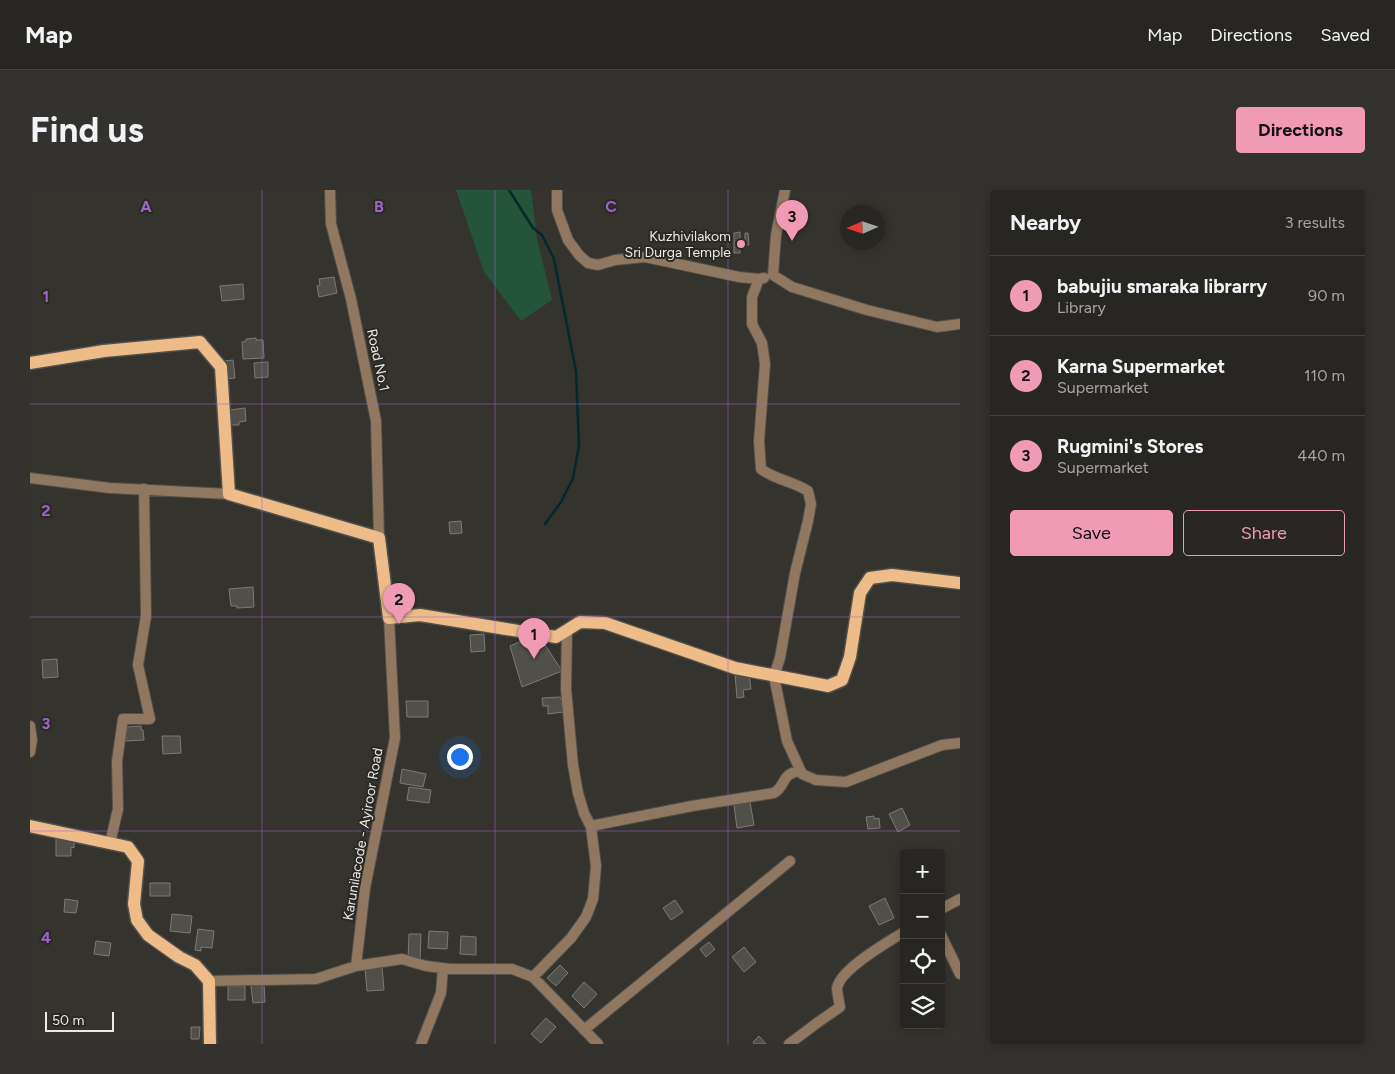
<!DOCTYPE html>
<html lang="en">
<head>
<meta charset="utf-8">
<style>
  body { margin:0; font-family:Figtree,sans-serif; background:#34322f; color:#f1f3f6 }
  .controls { position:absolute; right:15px; bottom:15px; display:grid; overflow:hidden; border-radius:5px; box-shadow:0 2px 12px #0003 }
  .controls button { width:45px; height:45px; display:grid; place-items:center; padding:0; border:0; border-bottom:1px solid #444340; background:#282622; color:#f1f3f6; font:25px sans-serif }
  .compass { position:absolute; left:810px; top:15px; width:45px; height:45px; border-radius:50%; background:#282622; box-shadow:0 2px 12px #0003; rotate:267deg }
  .scale { position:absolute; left:15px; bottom:12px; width:69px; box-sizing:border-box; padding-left:5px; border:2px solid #ebeae6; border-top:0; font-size:14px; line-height:18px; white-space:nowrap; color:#ebeae6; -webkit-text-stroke:4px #2b2924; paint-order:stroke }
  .you { position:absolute; left:429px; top:566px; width:18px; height:18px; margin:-12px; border:4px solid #fff; border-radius:50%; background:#1a73e8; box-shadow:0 0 0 8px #1a73e833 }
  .badge { display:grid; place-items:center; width:32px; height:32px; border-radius:50%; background:#f09ab6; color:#111; font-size:16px; font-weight:700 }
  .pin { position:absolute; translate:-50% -41px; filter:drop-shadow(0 1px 2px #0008) }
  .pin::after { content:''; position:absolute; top:26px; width:18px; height:15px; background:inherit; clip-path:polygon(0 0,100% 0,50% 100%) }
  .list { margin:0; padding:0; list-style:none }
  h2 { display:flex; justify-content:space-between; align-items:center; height:65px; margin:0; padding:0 20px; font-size:21px }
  h2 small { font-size:16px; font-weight:400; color:#a5a5a5 }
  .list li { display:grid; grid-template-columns:32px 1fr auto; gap:15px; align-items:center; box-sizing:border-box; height:80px; padding:0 20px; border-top:1px solid #444340 }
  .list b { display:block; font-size:19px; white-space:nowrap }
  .list p { margin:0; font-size:16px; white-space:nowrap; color:#a5a5a5 }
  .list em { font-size:16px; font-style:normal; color:#a5a5a5 }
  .actions { display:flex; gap:10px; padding:15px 20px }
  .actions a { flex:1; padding:11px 0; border:1px solid #f09ab6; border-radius:5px; text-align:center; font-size:18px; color:#f09ab6 }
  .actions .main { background:#f09ab6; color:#111 }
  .icon { flex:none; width:28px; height:28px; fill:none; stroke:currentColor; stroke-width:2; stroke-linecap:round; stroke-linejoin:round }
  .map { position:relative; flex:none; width:930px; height:854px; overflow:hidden; border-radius:5px }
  header { display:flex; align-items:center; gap:30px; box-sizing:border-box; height:70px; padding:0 25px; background:#282622; border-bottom:1px solid #444340 }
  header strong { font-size:24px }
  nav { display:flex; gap:28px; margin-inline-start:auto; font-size:18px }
  .intro { display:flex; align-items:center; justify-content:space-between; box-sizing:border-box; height:120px; padding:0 30px }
  h1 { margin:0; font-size:35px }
  .button { padding:12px 22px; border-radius:5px; background:#f09ab6; color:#111; font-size:18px; font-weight:700 }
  main { display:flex; gap:30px; padding:0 30px }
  aside { flex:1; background:#282622; border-radius:5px; box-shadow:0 2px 12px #0003 }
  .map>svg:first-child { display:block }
  .green { fill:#245439 }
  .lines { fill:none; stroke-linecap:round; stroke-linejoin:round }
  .stream { stroke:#04282f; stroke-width:2.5 }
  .building { fill:#514f4a; stroke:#7c7a74 }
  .minor-casing { stroke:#52504b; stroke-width:12 }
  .major-casing { stroke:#52504b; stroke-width:15 }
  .minor { stroke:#907860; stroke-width:10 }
  .major { stroke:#edbc89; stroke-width:12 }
  .grid { fill:none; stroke:#9d65cb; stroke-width:1; stroke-opacity:0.55 }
  .poi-dot { fill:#f09ab6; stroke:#2b2924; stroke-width:2 }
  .labels { text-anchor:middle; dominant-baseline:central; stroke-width:4; stroke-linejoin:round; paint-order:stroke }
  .poi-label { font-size:14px; fill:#ebeae6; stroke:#2b2924; text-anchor:end }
  .street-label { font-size:14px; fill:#ebeae6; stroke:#2b2924 }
  .grid-label { font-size:16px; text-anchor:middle; font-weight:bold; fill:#9d65cb; stroke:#2b2924; stroke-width:4; stroke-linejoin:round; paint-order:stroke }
</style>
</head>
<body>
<header>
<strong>Map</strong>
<nav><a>Map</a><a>Directions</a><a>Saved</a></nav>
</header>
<div class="intro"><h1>Find us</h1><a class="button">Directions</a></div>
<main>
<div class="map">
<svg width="930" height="854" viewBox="0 0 930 854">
  <rect width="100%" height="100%" fill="#35332d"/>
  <path class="green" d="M426 0H501L507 49 522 110 491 131 454 82Z"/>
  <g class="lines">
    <path class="stream" d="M479 0 503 38 512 45 524 69 546 181 549 256 543 288 531 312 515 334"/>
  </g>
  <path class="building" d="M710 42V63H704V43Z
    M715 43H718L719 55H715Z
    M304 87 307 103 289 107 287 96 290 95 289 89Z
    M213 94 214 109 192 111 190 96Z
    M226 148V150H233L234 168 213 169 212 152 216 151V149Z
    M203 170 205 188 196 189 195 171Z
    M238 172V187L225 188 224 173Z
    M215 218 216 231 209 232V235H201L200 220Z
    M431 331 432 343 420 344 419 332Z
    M223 397 224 417 207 418V416H201L199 399Z
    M454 444 455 461 441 462 440 445Z
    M508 444 532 481 492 497 480 456Z
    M27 469 28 487 13 488 12 470Z
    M719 483 721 499 713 500 714 507 707 508 705 484Z
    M529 507 531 508 533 522 518 524V516H513L512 508Z
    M376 511H398V527H377Z
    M111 536V540H113L114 550 96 551 95 539H97V537Z
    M132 546H150L151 563 133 564Z
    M372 579 396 584 393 597 370 593Z
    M379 597 401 600 399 613 377 610Z
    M720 612 724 635 707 638 704 615Z
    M872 618 880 635 868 642 859 624Z
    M844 626V629L849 628 850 638 838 639 836 627Z
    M26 648H44V658L41 657V666H26Z
    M120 693H140V706H120Z
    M855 708 864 728 849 735 839 716Z
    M35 709 48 711 46 723 34 722Z
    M645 710 653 722 641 730 633 718Z
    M142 724 162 726 160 743 140 741Z
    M168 739 184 741 182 758 171 757V761L165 760Z
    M399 741 418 742 417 759 398 758Z
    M379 744H391L390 770H378Z
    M431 746 446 747V765L430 764Z
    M66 751 81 753 79 766 64 764Z
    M679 752 685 759 676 767 670 759Z
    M714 757 726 772 714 782 702 767Z
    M530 775 538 783 526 796 517 788Z
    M352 776 354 800 337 801 335 777Z
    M554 792 567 804 554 818 542 806Z
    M234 794 235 812 223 813 221 796Z
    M198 796H215V810H198Z
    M516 828 526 837 511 853 501 844Z
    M161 837H170L169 849H161Z
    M729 846 736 854H724L723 852Z"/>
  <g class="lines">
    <defs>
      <path id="minor" d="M300 0 301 34 321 109 346 231 349 348
        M527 0V20L538 50 549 65 558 73 568 75 585 70 615 67 709 87 729 89 734 88
        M755 0 746 45 743 85 762 97 837 120 907 137 930 134
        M729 89 722 107V134L732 153 735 174 729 251 731 279C745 290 763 291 778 301L781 314 778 331 765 383 750 468 744 486 757 551 772 584 786 590 816 592 912 555 930 553
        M0 288 80 298 199 304
        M0 536 2 550 0 562
        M561 637 566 635 662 616 744 603C757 595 750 584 770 581
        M80 653 88 619 87 571 93 529H120L108 475 116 426 114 299
        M911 719 930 709
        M911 745 930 784
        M326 776 372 769 396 776 420 779H482L503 787 568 854
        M503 787 541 748 556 727 563 709 566 676 561 637 554 623 548 603 543 575 536 499 537 440
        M179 791 286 789 326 776 335 698 365 548 359 428
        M554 840 760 671
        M391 854 411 803 413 778
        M759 854 787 833 810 817C809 811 807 803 807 798 810 779 858 752 874 742"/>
      <path id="major" d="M0 173 74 161 170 152 191 177 199 304 349 348 359 428 390 425 526 447 550 432 575 433 705 478 798 496 812 490 820 467 830 403 840 388 862 385 930 393
        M0 636 98 657 108 671 104 714 107 730 118 745 149 767 165 775 179 791 180 854"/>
    </defs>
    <use href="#minor" class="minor-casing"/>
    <use href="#major" class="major-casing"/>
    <use href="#minor" class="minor"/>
    <use href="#major" class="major"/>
  </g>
  <path class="grid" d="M232 0V854M465 0V854M698 0V854M0 214H930M0 427H930M0 641H930"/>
  <circle class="poi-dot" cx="711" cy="54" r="5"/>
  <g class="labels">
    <g class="poi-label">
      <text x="701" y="46">Kuzhivilakom<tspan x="701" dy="16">Sri Durga Temple</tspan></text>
    </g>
    <g class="street-label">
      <text transform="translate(348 170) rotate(78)">Road No.1</text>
      <text transform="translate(333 644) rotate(-80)">Karunilacode - Ayiroor Road</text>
    </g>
  </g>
  <g class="grid-label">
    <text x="116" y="22">A</text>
    <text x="349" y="22">B</text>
    <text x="581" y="22">C</text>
    <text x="16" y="112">1</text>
    <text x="16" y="326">2</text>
    <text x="16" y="539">3</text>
    <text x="16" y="753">4</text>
  </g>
</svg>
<div class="controls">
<button>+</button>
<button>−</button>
<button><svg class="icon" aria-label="locate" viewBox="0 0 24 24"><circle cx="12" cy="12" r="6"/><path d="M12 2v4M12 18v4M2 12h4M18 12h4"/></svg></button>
<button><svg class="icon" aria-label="layers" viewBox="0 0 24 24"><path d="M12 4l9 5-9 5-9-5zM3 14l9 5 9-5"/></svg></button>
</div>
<svg class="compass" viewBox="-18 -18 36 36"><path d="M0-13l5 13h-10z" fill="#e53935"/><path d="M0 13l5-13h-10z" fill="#a5a5a5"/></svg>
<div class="scale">50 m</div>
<div class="you"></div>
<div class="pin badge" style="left:504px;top:469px">1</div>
<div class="pin badge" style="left:369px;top:434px">2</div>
<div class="pin badge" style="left:762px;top:51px">3</div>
</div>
<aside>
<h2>Nearby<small>3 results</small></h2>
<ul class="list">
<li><span class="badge">1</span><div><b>babujiu smaraka librarry</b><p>Library</p></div><em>90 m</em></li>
<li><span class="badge">2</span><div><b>Karna Supermarket</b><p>Supermarket</p></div><em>110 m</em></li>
<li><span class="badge">3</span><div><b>Rugmini's Stores</b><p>Supermarket</p></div><em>440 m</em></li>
</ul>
<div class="actions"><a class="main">Save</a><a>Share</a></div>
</aside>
</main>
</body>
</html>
